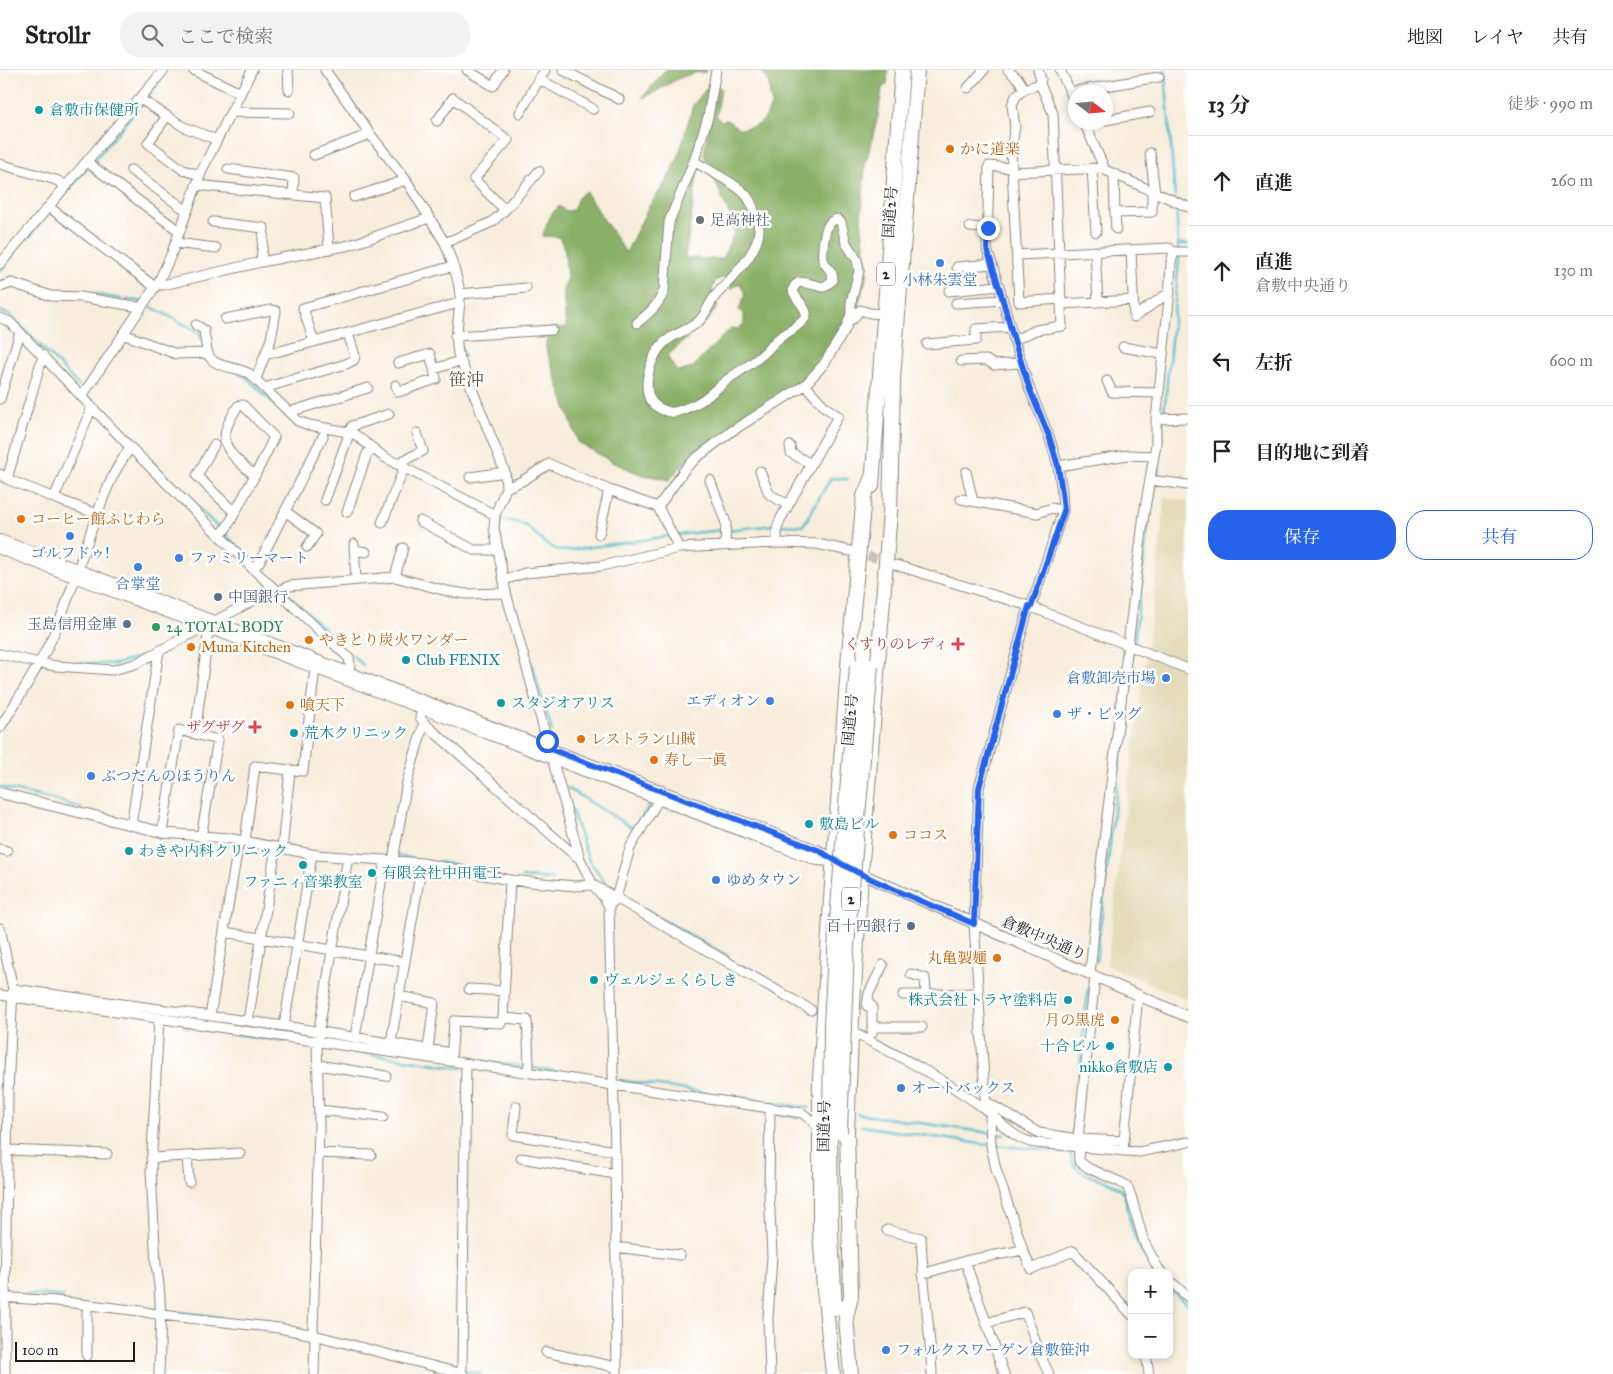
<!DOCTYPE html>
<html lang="ja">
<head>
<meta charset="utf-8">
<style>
  body { margin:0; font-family:"IM FELL Great Primer","Noto Serif JP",serif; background:#f2f2f2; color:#222 }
  .controls { position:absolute; right:15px; bottom:15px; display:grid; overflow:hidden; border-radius:10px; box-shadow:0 2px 8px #0003 }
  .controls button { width:45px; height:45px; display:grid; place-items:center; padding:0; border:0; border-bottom:1px solid #e0e0e0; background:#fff; color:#222; font:25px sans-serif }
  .compass { position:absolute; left:1068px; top:15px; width:45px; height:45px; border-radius:50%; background:#fff; box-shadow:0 2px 8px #0003; rotate:106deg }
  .scale { position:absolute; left:15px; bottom:12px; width:120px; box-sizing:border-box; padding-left:5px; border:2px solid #1c1c1c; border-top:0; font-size:14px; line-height:18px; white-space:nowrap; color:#1c1c1c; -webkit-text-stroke:4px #fff; paint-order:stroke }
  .stop { position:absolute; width:15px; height:15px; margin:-11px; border:4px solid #2563eb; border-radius:50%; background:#fff }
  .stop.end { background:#2563eb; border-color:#fff; box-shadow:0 1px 5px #0008 }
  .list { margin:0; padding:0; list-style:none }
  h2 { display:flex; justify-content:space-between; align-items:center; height:65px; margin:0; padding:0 20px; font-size:21px }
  h2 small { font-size:16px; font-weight:400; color:#767676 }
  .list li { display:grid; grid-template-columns:32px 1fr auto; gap:15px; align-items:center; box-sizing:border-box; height:90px; padding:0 20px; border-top:1px solid #e0e0e0 }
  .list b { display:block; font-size:19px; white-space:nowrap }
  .list p { margin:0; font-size:16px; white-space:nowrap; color:#767676 }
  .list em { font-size:16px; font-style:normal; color:#767676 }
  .actions { display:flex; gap:10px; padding:15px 20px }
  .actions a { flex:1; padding:11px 0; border:1px solid #2563eb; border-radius:20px; text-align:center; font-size:18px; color:#2563eb }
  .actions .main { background:#2563eb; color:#fff }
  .icon { flex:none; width:28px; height:28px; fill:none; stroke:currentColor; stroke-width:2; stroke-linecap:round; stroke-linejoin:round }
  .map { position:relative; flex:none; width:1188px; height:1304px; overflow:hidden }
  header { display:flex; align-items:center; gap:30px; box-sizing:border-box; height:70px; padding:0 25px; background:#fff; border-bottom:1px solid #e0e0e0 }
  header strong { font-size:24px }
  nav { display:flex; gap:28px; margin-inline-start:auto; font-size:18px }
  .search { width:350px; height:45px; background:#f2f2f2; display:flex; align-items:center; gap:12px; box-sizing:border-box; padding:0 18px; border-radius:20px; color:#767676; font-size:19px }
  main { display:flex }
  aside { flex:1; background:#fff }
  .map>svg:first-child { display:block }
  .built { fill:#e3dbba }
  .forest { fill:#89b066; stroke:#526641; fill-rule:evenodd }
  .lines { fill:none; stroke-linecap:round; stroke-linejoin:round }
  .stream { stroke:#51bdcb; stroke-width:2.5 }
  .minor-tunnel { stroke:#ccc3b6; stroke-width:9; stroke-dasharray:9 4.5; stroke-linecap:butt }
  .minor-casing { stroke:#8a847c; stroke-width:11 }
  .tertiary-casing { stroke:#8a847c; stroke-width:12 }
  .trunk-casing { stroke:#8a847c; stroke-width:16 }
  .minor { stroke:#fff; stroke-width:9 }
  .tertiary { stroke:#fff; stroke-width:10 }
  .trunk { stroke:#fff; stroke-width:14 }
  .trunk-bridge-casing { stroke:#8a847c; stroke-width:16; stroke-linecap:butt }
  .trunk-bridge { stroke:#fff; stroke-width:14 }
  .route { stroke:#2563eb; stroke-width:6 }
  .culture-dot { fill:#0f9aa8; stroke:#fff; stroke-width:2 }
  .food-dot { fill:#e8710a; stroke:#fff; stroke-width:2 }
  .worship-dot { fill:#6b7280; stroke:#fff; stroke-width:2 }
  .shop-dot { fill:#3f7fe0; stroke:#fff; stroke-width:2 }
  .service-dot { fill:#5c6f8a; stroke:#fff; stroke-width:2 }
  .leisure-dot { fill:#2e9e5b; stroke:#fff; stroke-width:2 }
  .health-dot { fill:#e0444e; stroke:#fff; stroke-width:2 }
  .labels { text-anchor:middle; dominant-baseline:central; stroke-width:5; stroke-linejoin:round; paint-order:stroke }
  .shield { fill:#fff; stroke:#606060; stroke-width:1 }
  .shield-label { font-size:14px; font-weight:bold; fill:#1c1c1c }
  .culture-label { font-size:15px; fill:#0d838f; stroke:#fff; text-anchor:start }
  .food-label { font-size:15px; fill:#c56008; stroke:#fff; text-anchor:start }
  .street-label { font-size:15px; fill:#1c1c1c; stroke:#fff }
  .worship-label { font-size:15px; fill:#5b616d; stroke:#fff; text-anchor:start }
  .shop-label { font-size:15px; fill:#366cbe; stroke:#fff; text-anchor:start }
  .service-label { font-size:15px; fill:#4e5e75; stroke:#fff; text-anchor:end }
  .leisure-label { font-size:15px; fill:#27864d; stroke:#fff; text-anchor:start }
  .health-label { font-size:15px; fill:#be3a42; stroke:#fff; text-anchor:end }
  .quarter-label { font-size:18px; fill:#5f4f39; stroke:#fff }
</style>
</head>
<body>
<header>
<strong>Strollr</strong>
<div class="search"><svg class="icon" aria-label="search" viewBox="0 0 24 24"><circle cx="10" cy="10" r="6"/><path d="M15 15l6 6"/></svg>ここで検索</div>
<nav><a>地図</a><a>レイヤ</a><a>共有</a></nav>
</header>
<main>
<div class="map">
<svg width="1188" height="1304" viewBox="0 0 1188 1304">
  <rect width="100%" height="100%" fill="#fff"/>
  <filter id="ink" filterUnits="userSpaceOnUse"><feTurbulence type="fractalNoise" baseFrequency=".02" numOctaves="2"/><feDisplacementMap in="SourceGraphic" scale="10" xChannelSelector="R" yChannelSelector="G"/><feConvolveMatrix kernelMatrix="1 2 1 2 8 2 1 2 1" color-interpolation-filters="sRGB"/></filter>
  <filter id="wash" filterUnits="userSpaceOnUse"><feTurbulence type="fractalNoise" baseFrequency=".0096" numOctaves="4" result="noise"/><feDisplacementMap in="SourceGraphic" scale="20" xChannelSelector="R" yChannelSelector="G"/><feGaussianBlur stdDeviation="1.12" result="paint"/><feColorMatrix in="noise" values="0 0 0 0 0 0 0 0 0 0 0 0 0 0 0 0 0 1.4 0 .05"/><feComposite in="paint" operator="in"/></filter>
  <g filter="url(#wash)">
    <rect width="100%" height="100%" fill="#f8eddc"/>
    <path class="built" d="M1165 428 1188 431V930L1107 895 1132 687 1154 528Z"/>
    <path class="forest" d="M665 0H706V2C679 2 665 20 642 28Z
      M757 0H888L887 14 882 18 878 46 865 96 861 150 868 204 857 237 800 314 734 357 684 393 669 410 640 404 612 392 578 372 546 279V267L551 258H566L563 219 567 211 565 180 559 167 542 166C549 153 547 147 559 136L566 141 573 140 578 128 585 121 626 183 648 138 667 110 678 88 693 35 711 13 685 188 722 189 735 161 730 145 704 86C707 63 713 39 717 16L721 18 716 47 721 51 727 50 739 59C761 56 763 55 772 34 767 20 774 8 757 0ZM724 207 731 219 740 213 745 224 739 240 744 243V253L738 259 731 258 692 298 679 302 669 290 668 285 708 250 718 237 712 220 715 211Z"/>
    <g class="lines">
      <path class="stream" d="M1165 0 1175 128
        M92 93 159 13
        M398 93 410 109
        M27 169 88 97
        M1179 174H1188
        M452 180 458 196
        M0 201 15 183
        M462 211 465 227 464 235
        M0 212 10 208 26 213
        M43 219 53 221 88 223 121 229
        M127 230 139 231 148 235 200 263 201 269
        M0 241 10 245 21 255 139 379 254 493
        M461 275 464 287
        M239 304 246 307 296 355 310 359
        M356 371 367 380
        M371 384 382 393 396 398
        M508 398 513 411
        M479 441 492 448
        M497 449C506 451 515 450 524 455 539 464 543 477 563 481L670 466
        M728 460 774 455 803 456 831 408 848 409
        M676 465 722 460
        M258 496 275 513
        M507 497 499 463 501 443 511 420
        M285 522 340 574
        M515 538 552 661
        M1134 575 1149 447 1158 404 1179 190 1176 134
        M351 584 363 595
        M78 593 117 594 139 587
        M0 717 55 730 81 738
        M567 718 634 759 649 736
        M569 732 589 791 598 802
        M396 786 413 788
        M438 792 457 795
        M598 803 611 820
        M522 807 553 809
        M644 839 728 886
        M1096 892 1133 580
        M744 896 751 900
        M763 907 811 933
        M158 943 316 966
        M185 957 286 971
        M859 961 869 966
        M334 970 370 974
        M364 983 462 998
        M453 987 526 997
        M532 998 607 1009
        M619 1010 808 1038
        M756 1040 768 1042
        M773 1043 799 1048
        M857 1044 1004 1065
        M861 1056 988 1075
        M1026 1065 1036 1066
        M1072 1067 1088 919
        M993 1075 1070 1082
        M1116 1076H1143L1188 1066
        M1071 1077C1066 1112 1107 1103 1122 1121 1127 1128 1129 1149 1132 1158 1137 1174 1145 1190 1156 1203
        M1169 1218 1188 1235
        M13 1224 47 1225 63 1227
        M152 1239 221 1247
        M463 1300 481 1304"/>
    </g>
  </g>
  <g filter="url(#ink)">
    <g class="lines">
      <path class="minor-tunnel" d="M855 482 890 493"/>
      <defs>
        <path id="minor" d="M193 0 240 23
          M288 0 289 20
          M325 0 370 64 406 110 445 173C450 186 460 213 460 226 460 247 454 262 458 284L505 402 506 418 495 445 494 458 506 523 580 789 593 815 605 829 609 837 615 1081 617 1304
          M467 0 493 16 503 0
          M563 0 619 29
          M1008 0 1019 10 1024 19
          M1038 0 1041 9 1040 14
          M1060 0 1076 34
          M539 9 545 0
          M968 18 984 0
          M1070 22 1159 7
          M140 29 167 46 148 73 183 100 200 105
          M231 42 290 43
          M520 43 539 9 593 39
          M167 46 184 57 217 70
          M1106 50 1150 42
          M437 51 453 28 508 70 474 109 505 140
          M1084 52 1105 100 1188 137
          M1150 83 1155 123
          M314 85 370 64
          M87 92 179 161
          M0 94 56 110 67 116
          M1012 98 989 96 987 179 1000 220 1014 270 1030 320 1049 366 1058 396 1062 422 1063 441 1031 537
          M1092 98 1096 162
          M228 99 294 108 293 124
          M131 100 187 141
          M1012 102 1104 98
          M1114 104 1115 143 1152 142V122
          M196 115 325 128 329 178
          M354 127 406 110
          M49 137 155 217
          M1115 143 1116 159
          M213 152 264 158 261 192
          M970 157 988 158
          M175 173 216 178
          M445 173 492 152 505 140 539 101
          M1131 180 1134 247 1170 222
          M1095 181 1098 232
          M1017 185 1169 178 1174 182
          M0 194 164 0
          M957 197 992 194
          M157 214 163 215 261 192 350 175 429 148
          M0 217 12 213 51 226 81 227 134 236 140 238
          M949 221 999 216
          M460 224 526 218
          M956 233 1003 230
          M1061 234 1133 230
          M0 248 10 252 130 377 253 499 349 588 350 596 346 608
          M225 249 271 240 276 241 271 269 265 285
          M849 249H853L860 240 870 243 883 244
          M637 253C649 243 658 236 664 221L669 152 694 91 708 47 716 0
          M196 255 204 260C205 268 206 277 208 284 214 299 238 296 250 304L298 351 309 355 353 363 384 387 495 445
          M123 264 176 284 208 283
          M455 266 552 260
          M1014 270 1036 260 1062 256 1053 43 1040 14 1024 19 1016 26 1012 35 1015 57 1011 80 1019 232 1061 229
          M314 272 303 238 453 196
          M927 274 976 270V259L1010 257
          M1123 277 1162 284
          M961 291 986 290 994 295 1021 293
          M398 293 430 284 434 299 460 291
          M256 309 265 285 459 233
          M1107 311 1112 322 1158 323
          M396 315 398 322 436 309 434 299
          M264 318 346 294 354 290 355 286 348 263
          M82 326 159 211 171 185 203 98 252 0
          M0 329 20 262
          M289 342 368 318
          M1156 349 1188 348
          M214 375 197 406 235 443
          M790 376 791 383 811 394
          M396 394 423 381 417 363
          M1058 396 1128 385 1154 386
          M760 401 769 424 788 435
          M966 402 973 431
          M0 404 7 409 54 428 97 444
          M470 407 505 402
          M7 409 43 285
          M710 410 726 453 725 476
          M1150 410 1188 415
          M506 418 522 411 549 394 609 420 658 437 679 478
          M54 428 92 337
          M961 429 1037 443 1052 438 1063 441
          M325 430 352 356 389 344
          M658 437 685 399 695 389 732 361 805 315 824 294 846 258 851 244V232L859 201 857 190 846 173 841 152 837 149C833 150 830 152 828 156 824 162 821 186 824 192 828 199 833 201 833 210L824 217C818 217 803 210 798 213 782 223 812 236 805 248 799 257 786 263 778 269 772 274 768 280 762 285 752 294 741 300 731 307 713 320 707 331 684 339 681 340 677 342 674 342 669 343 664 340 659 338 638 327 649 291 660 277 670 264 686 262 698 252 706 245 709 232 717 224 731 208 760 182 759 158 758 154 756 148 755 144 753 135 749 127 742 121 730 111 708 100 694 91
          M285 441 316 464 307 477
          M347 442 367 384 373 378
          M420 451 474 480H498
          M382 453 404 398
          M599 464 609 420
          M220 466C229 457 234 444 240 433 252 411 264 389 274 367L243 335 238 336C234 343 229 350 227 357 218 379 241 393 255 406
          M777 473V459L780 450 838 346 825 337 805 315
          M354 474 356 510
          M354 480 366 482
          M896 495 1029 536 1188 599
          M253 499 260 491 323 366
          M395 507 403 478
          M504 510 525 503 601 496 679 478 777 473 817 474 850 481
          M0 584 39 593 56 596 113 600 135 594 256 529 274 525 278 521 289 516 395 507 447 521 466 524 506 523
          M425 632 420 647 424 653 571 782 580 789
          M0 658C21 624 44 589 59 552 78 505 90 456 111 410 116 398 124 388 130 377
          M195 664 208 565 213 554
          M290 700 303 701 315 598
          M131 755 159 581
          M162 762 179 660 218 670 201 767
          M165 763 227 768 317 785 422 793 510 810 575 816 593 815 616 828 630 778 656 734 660 724
          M245 771 255 696 290 700 282 779
          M0 779 7 781
          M393 790 407 712 424 653
          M613 832 616 828 811 940
          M0 858 13 919 8 1022 5 1232V1304
          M224 862 405 892
          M911 904 925 908 926 924
          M1090 904 1097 828 1144 444 1156 374V349L1169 230 1171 192 1174 182H1188
          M1095 906 1078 1069 1079 1091 1088 1098 1120 1112 1127 1116 1131 1126 1144 1172 1158 1198 1162 1203
          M13 919 284 956 451 983
          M469 919 504 921
          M0 925 770 1038 802 1043 812 1051 820 1060
          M903 925 978 923
          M399 926 434 933 428 979
          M210 946 239 770
          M503 948 510 810
          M248 951 276 777
          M284 956 312 784
          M872 957V936H867L869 923 883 895
          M872 963V957H922
          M858 965C901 987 946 1010 985 1039 1002 1052 1012 1069 1035 1073L1139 1082 1188 1072
          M355 967 385 790
          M390 978 422 793
          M451 989 454 951 501 953 503 948 527 950 529 994 528 1002
          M318 995 386 1006
          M985 1031 1039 1063 1078 1069 1124 1071
          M516 1036 513 1065 615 1081
          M770 1038 769 1121 772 1186 768 1249 770 1304
          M319 1040 383 1047
          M986 1040 974 854 979 718 1029 536
          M990 1044 991 1076 996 1099 1023 1180 1031 1199 1073 1181 1132 1245
          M7 1080 107 1084
          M1123 1081 1138 925
          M318 1083 371 1085
          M187 1086 189 1112
          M151 1088 240 1083
          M521 1088 615 1104
          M887 1160 921 1168C923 1214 930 1259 932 1304
          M615 1177 680 1185
          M965 1191 1004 1304
          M923 1204 969 1190 1023 1180
          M1169 1210 1188 1227
          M0 1227 56 1231 140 1241 161 1245 279 1258 314 1265 463 1304
          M986 1253 1025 1242 1041 1287 1049 1304
          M546 1282 616 1297
          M1146 1285 1149 1304
          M87 1286V1235
          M461 1303 462 1297 466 994
          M159 1304C160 1268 163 1231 156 1195L151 1101 159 948
          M314 1304 315 1270 313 1258 319 1057 317 971 348 787"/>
        <path id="tertiary" d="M0 470 817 780 837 792
          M0 479 423 639 817 790 833 791
          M0 723 165 763
          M857 802 1188 947"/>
        <path id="trunk" d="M892 321 917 0
          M872 416 902 0
          M830 1061 831 1163 835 1238
          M845 1237 851 1304
          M846 1247 851 1227 847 1062 851 967 861 804 890 442 893 312
          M833 1304 824 1219 820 1160V1009L832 814 849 583 864 426 872 407"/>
      </defs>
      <use href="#minor" class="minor-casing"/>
      <use href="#tertiary" class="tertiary-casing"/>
      <use href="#trunk" class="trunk-casing"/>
      <use href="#minor" class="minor"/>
      <use href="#tertiary" class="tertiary"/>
      <use href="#trunk" class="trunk"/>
      <defs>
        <path id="trunk-bridge" d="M830 1061 831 955 836 863 857 596
          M840 1062 847 876 871 596"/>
      </defs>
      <use href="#trunk-bridge" class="trunk-bridge-casing"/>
      <use href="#trunk-bridge" class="trunk-bridge"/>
    </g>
  </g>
  <g class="lines" filter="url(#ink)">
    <path class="route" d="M547 671 550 679 818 780C865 810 923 831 974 854L979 718 1029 536 1031 537 1064 441 1062 422 1058 396 1049 366 1030 320 1014 270 1000 220 987 179 988 158"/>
  </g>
  <g class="culture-dot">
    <circle cx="39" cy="40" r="5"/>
    <circle cx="406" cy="590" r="5"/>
    <circle cx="501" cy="633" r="5"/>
    <circle cx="294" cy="663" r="5"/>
    <circle cx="809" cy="754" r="5"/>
    <circle cx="129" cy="781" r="5"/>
    <circle cx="303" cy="795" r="5"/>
    <circle cx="372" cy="803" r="5"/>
    <circle cx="594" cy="910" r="5"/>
    <circle cx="1068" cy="930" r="5"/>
    <circle cx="1110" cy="976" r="5"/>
    <circle cx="1168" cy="997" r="5"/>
  </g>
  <g class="food-dot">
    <circle cx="950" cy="79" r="5"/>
    <circle cx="21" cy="449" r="5"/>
    <circle cx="309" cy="570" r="5"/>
    <circle cx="191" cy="577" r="5"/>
    <circle cx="290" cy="635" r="5"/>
    <circle cx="581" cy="669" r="5"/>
    <circle cx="654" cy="690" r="5"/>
    <circle cx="893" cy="765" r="5"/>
    <circle cx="997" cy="888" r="5"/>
    <circle cx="1115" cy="950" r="5"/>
  </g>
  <circle class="worship-dot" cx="700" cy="150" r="5"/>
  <g class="shop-dot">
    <circle cx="940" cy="193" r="5"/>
    <circle cx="70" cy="466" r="5"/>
    <circle cx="179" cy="488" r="5"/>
    <circle cx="138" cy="497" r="5"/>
    <circle cx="1166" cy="608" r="5"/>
    <circle cx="770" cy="631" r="5"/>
    <circle cx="1057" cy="644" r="5"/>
    <circle cx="91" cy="706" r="5"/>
    <circle cx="716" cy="810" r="5"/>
    <circle cx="901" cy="1018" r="5"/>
    <circle cx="886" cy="1280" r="5"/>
  </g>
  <g class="service-dot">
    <circle cx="218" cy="527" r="5"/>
    <circle cx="127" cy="554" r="5"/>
    <circle cx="911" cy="856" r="5"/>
  </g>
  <circle class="leisure-dot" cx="156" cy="557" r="5"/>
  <g class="health-dot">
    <path d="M955.5 566.5h5v5h5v5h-5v5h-5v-5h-5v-5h5z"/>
    <path d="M252.5 649.5h5v5h5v5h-5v5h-5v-5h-5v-5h5z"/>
  </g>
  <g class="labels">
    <g class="shield">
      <rect x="877" y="192.5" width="18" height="23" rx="4"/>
      <rect x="842" y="817.5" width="18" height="23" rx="4"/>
    </g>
    <g class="shield-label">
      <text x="886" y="204">2</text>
      <text x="851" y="829">2</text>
    </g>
    <g class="culture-label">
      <text x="49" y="40">倉敷市保健所</text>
      <text x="416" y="590">Club FENIX</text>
      <text x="511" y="633">スタジオアリス</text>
      <text x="304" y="663">荒木クリニック</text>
      <text x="819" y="754">敷島ビル</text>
      <text x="139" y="781">わきや内科クリニック</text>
      <text x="382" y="803">有限会社中田電工</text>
      <text x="303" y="812" text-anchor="middle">ファニィ音楽教室</text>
      <text x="604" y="910">ヴェルジェくらしき</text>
      <text x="1058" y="930" text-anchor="end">株式会社トラヤ塗料店</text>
      <text x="1100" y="976" text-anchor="end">十合ビル</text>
      <text x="1158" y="997" text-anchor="end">nikko倉敷店</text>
    </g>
    <g class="food-label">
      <text x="960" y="79">かに道楽</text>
      <text x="31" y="449">コーヒー館ふじわら</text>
      <text x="319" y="570">やきとり炭火ワンダー</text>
      <text x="201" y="577">Muna Kitchen</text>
      <text x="300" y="635">喰天下</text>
      <text x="591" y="669">レストラン山賊</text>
      <text x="664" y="690">寿し 一眞</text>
      <text x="903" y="765">ココス</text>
      <text x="987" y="888" text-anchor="end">丸亀製麺</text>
      <text x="1105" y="950" text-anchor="end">月の黒虎</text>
    </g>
    <g class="street-label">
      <text transform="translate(890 142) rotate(-86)">国道2号</text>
      <text transform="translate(850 650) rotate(-85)">国道2号</text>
      <text transform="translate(1044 868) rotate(23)">倉敷中央通り</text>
      <text transform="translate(824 1056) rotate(-89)">国道2号</text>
    </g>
    <g class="worship-label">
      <text x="710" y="150">足高神社</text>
    </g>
    <g class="shop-label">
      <text x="940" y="210" text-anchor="middle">小林朱雲堂</text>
      <text x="70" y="483" text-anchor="middle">ゴルフドゥ!</text>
      <text x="189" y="488">ファミリーマート</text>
      <text x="138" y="514" text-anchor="middle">合掌堂</text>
      <text x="1156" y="608" text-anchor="end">倉敷卸売市場</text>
      <text x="760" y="631" text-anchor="end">エディオン</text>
      <text x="1067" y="644">ザ・ビッグ</text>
      <text x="101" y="706">ぶつだんのほうりん</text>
      <text x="726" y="810">ゆめタウン</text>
      <text x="911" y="1018">オートバックス</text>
      <text x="896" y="1280">フォルクスワーゲン倉敷笹沖</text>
    </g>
    <g class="service-label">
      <text x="228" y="527" text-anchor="start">中国銀行</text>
      <text x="117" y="554">玉島信用金庫</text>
      <text x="901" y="856">百十四銀行</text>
    </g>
    <g class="leisure-label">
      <text x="166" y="557">24 TOTAL BODY</text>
    </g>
    <g class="health-label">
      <text x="948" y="574">くすりのレディ</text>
      <text x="245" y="657">ザグザグ</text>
    </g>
    <g class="quarter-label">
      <text x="466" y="310">笹沖</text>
    </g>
  </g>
</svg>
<div class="controls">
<button>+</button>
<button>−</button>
</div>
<svg class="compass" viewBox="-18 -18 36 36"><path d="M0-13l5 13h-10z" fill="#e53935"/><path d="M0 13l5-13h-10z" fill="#767676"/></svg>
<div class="scale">100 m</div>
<div class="stop" style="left:547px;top:671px"></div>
<div class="stop end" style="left:988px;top:158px"></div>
</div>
<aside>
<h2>13 分<small>徒歩 · 990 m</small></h2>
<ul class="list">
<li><svg class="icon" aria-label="ahead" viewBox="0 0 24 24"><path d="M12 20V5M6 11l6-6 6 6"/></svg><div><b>直進</b></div><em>260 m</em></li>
<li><svg class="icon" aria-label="ahead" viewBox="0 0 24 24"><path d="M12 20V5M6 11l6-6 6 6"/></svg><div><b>直進</b><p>倉敷中央通り</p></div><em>130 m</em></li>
<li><svg class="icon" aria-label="left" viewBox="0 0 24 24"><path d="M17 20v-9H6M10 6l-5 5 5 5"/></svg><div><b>左折</b></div><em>600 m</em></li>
<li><svg class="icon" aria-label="arrive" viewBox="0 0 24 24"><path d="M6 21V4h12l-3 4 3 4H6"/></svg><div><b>目的地に到着</b></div></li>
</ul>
<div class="actions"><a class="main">保存</a><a>共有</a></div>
</aside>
</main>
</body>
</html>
